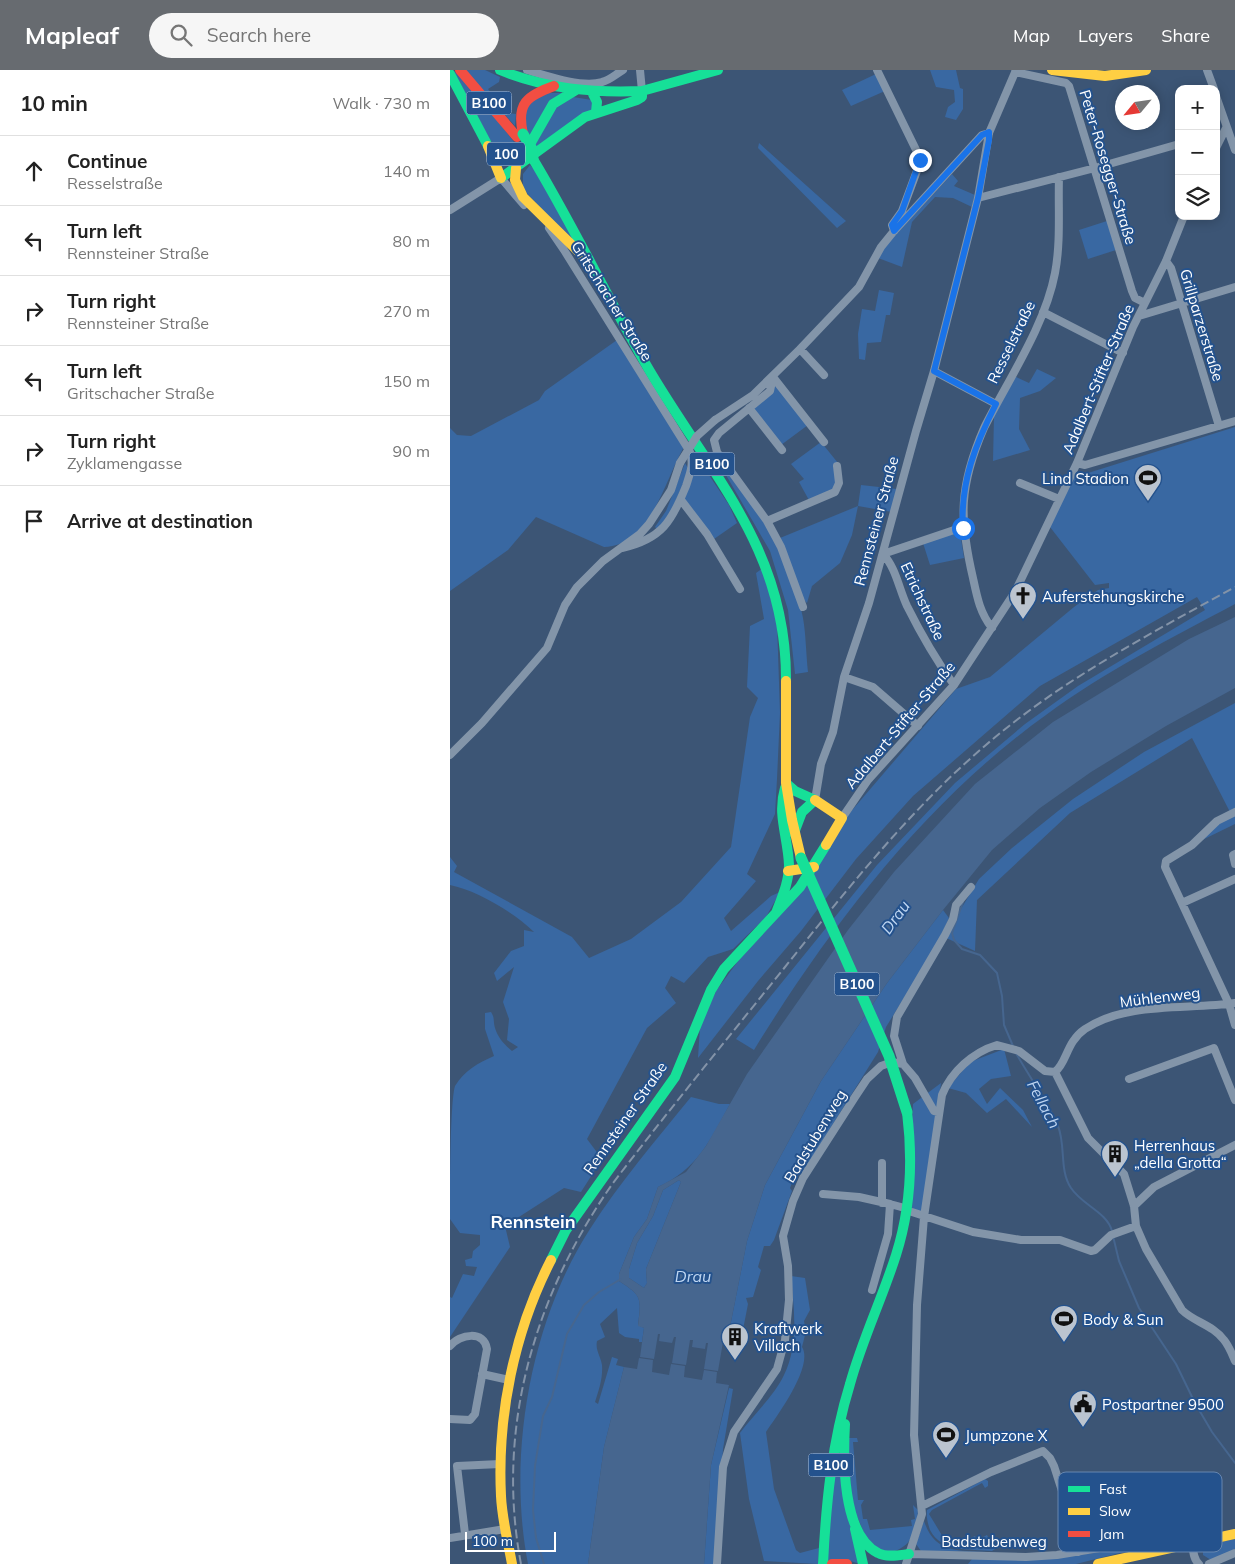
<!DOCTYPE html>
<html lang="en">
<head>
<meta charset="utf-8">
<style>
  body { margin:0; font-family:Mulish,sans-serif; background:#f6f6f6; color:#222 }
  .controls { position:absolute; right:15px; top:15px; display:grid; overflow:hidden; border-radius:10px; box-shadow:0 2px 12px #0003 }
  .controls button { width:45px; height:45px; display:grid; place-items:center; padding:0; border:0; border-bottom:1px solid #e0e0e0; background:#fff; color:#222; font:25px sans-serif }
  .compass { position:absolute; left:665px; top:15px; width:45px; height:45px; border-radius:50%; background:#fff; box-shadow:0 2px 12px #0003; rotate:241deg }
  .scale { position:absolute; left:15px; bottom:12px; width:91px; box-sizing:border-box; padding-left:5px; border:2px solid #fff; border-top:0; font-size:14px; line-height:18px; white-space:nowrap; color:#fff; -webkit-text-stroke:4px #24528d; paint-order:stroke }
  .stop { position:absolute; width:15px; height:15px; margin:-11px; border:4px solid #1a73e8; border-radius:50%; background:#fff }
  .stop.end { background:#1a73e8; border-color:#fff; box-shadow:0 1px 5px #0008 }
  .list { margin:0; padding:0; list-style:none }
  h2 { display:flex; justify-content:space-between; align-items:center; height:65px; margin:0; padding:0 20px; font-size:21px }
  h2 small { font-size:16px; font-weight:400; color:#767676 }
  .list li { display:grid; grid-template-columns:32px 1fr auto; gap:15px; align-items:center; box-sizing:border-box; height:70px; padding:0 20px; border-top:1px solid #e0e0e0 }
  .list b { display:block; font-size:19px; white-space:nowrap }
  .list p { margin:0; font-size:16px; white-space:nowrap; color:#767676 }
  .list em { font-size:16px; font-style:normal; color:#767676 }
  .icon { flex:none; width:28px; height:28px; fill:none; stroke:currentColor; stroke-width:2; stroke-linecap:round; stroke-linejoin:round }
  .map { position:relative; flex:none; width:785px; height:1494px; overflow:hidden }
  header { display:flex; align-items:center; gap:30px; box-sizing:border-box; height:70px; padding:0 25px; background:#676b70; color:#fff }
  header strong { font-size:24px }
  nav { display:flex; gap:28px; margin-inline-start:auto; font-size:18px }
  .search { width:350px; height:45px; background:#f6f6f6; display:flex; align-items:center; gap:12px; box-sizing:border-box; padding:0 18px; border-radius:28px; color:#767676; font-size:19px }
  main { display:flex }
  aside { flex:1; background:#fff }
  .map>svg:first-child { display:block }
  .green { fill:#3968a2 }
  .water { fill:#46668f; fill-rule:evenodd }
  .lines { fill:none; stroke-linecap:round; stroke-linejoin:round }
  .stream { stroke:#46668f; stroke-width:2 }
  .street { stroke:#8395a9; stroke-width:8 }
  .fast { stroke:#16e098; stroke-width:10 }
  .slow { stroke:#ffcf43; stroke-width:10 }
  .jam { stroke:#f24e42; stroke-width:10 }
  .rail { stroke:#8393a8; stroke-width:2; stroke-dasharray:9 4; stroke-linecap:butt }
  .street-bridge { stroke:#8395a9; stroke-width:8 }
  .fast-bridge { stroke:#16e098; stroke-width:11 }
  .route { stroke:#1a73e8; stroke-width:6 }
  .labels { text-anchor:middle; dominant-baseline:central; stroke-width:4; stroke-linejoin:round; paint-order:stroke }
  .shield { fill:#24528d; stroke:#bdcbdd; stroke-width:1 }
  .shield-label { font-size:14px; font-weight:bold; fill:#fff }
  .street-label { font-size:15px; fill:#fff; stroke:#24528d }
  .poi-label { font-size:15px; fill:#fff; stroke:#24528d; text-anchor:start }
  .water-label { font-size:16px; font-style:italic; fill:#bfd6f2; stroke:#24528d }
  .quarter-label { font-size:18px; font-weight:bold; fill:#fff; stroke:#24528d }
  .key { fill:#24528d; stroke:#6686af; stroke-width:1 }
  .key-label { font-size:14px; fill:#fff }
</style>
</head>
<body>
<header>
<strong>Mapleaf</strong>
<div class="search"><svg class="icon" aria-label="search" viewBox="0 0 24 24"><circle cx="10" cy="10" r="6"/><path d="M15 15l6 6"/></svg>Search here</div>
<nav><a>Map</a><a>Layers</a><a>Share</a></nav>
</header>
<main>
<aside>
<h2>10 min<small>Walk · 730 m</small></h2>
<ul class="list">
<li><svg class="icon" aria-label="ahead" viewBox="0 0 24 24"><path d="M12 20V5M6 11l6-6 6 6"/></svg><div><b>Continue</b><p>Resselstraße</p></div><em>140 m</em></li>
<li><svg class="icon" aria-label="left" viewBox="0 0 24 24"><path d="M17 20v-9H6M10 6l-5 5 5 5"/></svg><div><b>Turn left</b><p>Rennsteiner Straße</p></div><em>80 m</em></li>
<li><svg class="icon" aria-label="right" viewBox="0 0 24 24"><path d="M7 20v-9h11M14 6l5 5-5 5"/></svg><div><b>Turn right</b><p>Rennsteiner Straße</p></div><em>270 m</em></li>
<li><svg class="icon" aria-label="left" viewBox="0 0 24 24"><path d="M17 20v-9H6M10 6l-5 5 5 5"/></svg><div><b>Turn left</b><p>Gritschacher Straße</p></div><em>150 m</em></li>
<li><svg class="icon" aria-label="right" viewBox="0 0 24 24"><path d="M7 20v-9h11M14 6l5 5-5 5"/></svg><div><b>Turn right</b><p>Zyklamengasse</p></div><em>90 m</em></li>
<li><svg class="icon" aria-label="arrive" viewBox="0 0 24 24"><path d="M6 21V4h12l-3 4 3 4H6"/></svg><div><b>Arrive at destination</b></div></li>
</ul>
</aside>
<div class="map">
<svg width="785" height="1494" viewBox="0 0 785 1494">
  <rect width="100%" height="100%" fill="#3c5575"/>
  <path class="green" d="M3 0 30 27 70 80C57 83 49 79 40 70Z
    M15 0H35L50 7 49 12 38 19 58 43 66 44 65 56Z
    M480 0H506L510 18 513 19V39L506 50 495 47 498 37 505 32 504 20 486 17Z
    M426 4 435 21 401 36 392 20Z
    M89 23H113L83 67 75 61 74 38Z
    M123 27 142 30 143 40 86 80 84 76 107 35Z
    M309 73 396 151 387 158 308 78Z
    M80 95 88 104 129 179 73 119V104Z
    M502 104 508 111 504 116 525 125 522 137 503 128 485 127 462 152 452 197 428 188 433 178Z
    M657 151 666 180 638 189 629 160Z
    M429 220 444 223 440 245H436L431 272 417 273 415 290 409 289 408 264 412 239 425 241Z
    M167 270 234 377C215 409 201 476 154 477L86 447 58 480 0 521V358L7 365 21 366 89 330 95 321Z
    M587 299 606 308 590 321 570 328 569 359 580 380 543 391 544 346 564 306 579 313Z
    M325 315 358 355 331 375 304 340V335Z
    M785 357V534C721 568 654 602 596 645 477 730 380 856 304 980L286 969 427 795 505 713 575 654 628 616 755 540 747 527 590 616 463 726 406 789 351 861 308 911 248 988 250 956 266 921 294 883 351 820 398 745 506 619 540 607 624 537 648 520 659 518V513L645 515 600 457 622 408Z
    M371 372 388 393 384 419 360 432 349 412 354 409 341 394Z
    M265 386H268C304 436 342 486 353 548 356 565 356 584 358 602L345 604 338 540 320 481Z
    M249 390 279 435 287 453 264 469 234 430Z
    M235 393 239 400 219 446 207 459 205 457 216 441Z
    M411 415 447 419 442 442 408 436 402 465 390 493 362 516 357 533 353 529 330 468 408 436Z
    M510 462 514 488 480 495 473 473Z
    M313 498 327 552 330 643 327 709 325 744 297 804 306 811 274 848 281 861 321 826 330 822 316 847 283 879 258 887 234 913 221 906 215 918 226 933 197 958 137 1069 152 1089 131 1122 114 1118 55 1156 60 1177 0 1267V1227L2 1228 13 1204 24 1206 27 1197 16 1196 15 1190 22 1188 23 1181 30 1175V1165L10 1163 0 1149C0 1124 0 1032 5 1016 14 1001 28 993 44 986L35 959V943L41 942C45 948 43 951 45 958 48 968 54 974 62 981L68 977 57 970 59 949 53 932 64 897 47 911 44 903 61 881 74 876V860L84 862C65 843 26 820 0 815V787L7 796 4 802 122 867 139 888 181 869 231 832 281 777 300 647 308 628 297 617 300 556 314 549 306 503Z
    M785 633V754L744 774 780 742 742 668 620 743 527 830 525 881 494 867 529 809 562 778 623 729 694 682Z
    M493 840 499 848 488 873 436 957 428 982 353 1102 345 1105 340 1118 342 1121 324 1170 320 1176H314L308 1197 311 1200 303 1227 296 1228 298 1234 290 1275 277 1272 297 1171 315 1115 371 1011 437 913Z
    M554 979 561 1006 541 1009 529 1019 537 1034 550 1018 573 1040 582 1057 556 1029 537 1043 516 1023 498 1018 520 992Z
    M491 1013 473 1144 456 1139 463 1034Z
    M241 1027 269 1034H280C260 1070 248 1099 208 1117L197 1149 184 1167 169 1204V1211C193 1226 191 1229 188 1255L194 1258 192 1272H189V1269L175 1267 169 1263 167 1238 150 1254 155 1267 147 1271C145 1280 151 1287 152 1295 153 1308 149 1320 145 1332L148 1334 162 1287 168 1289 166 1295 174 1297 154 1377 138 1494H78C57 1386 80 1252 140 1159 170 1112 206 1070 241 1027Z
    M229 1110 231 1112 196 1199 197 1213 194 1218 179 1208V1199L187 1173 203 1146 213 1120Z
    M341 1206 355 1208 360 1240 354 1251 356 1261 352 1277C364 1296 327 1346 316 1362L324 1419 346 1480 350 1483 369 1478 368 1494 314 1491 299 1429 290 1363C304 1344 324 1326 334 1305 349 1275 344 1238 341 1206Z
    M279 1318 283 1319 273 1379 265 1494H254L261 1395Z
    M396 1368H407L408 1372H403L408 1430H414L411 1435 413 1449H417L420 1460 462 1456 461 1450 465 1449 463 1435 468 1440C467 1463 461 1478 438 1483L418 1472 403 1437Z
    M389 1370 410 1494 394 1489 378 1491V1453Z
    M535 1409 538 1411V1416L535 1418 532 1413 482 1440 479 1444 493 1467 492 1471 514 1477V1471L525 1466 527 1470 537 1465 542 1475H545V1479L542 1481C520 1479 492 1483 480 1460 478 1454 476 1447 477 1440Z
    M474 1451C485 1484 508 1480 538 1482L471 1481 466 1474Z
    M785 1469V1479L761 1490 753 1485V1481L761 1474Z
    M694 1477 626 1494H518L522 1489 611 1487Z"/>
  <path class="water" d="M785 547V618L716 656 641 702 590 738 542 780 493 840 437 913 371 1011 315 1115 297 1171 277 1272H273L268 1301 254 1299 258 1273H256L255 1279 242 1277 243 1270H240L236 1295 222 1293 226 1267H224L222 1273 209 1271 210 1264H208L204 1289 190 1287 194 1258 188 1256C191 1229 193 1226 169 1211V1204L184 1167 197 1149 208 1117 236 1102 256 1076 297 1004 398 860 444 802 525 714 603 652 739 569ZM229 1110 231 1112 196 1199 197 1213 194 1218 179 1208V1199L187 1173 203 1146 213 1120Z
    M189 1288 203 1290 202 1302 219 1305 221 1294 235 1296 234 1307 252 1310 254 1300 267 1302 266 1313 279 1315 261 1395 254 1494H138L154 1377 174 1297 187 1299Z"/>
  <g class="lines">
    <path class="stream" d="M513 832 502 863 504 870 512 879 530 885 547 903 552 926 554 955 563 976
      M566 983C579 1007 597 1030 608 1056 616 1076 609 1100 621 1118 632 1135 657 1142 662 1161
      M663 1166 669 1191 689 1238 726 1294 745 1333 762 1362 785 1393
      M94 1494 86 1468 83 1440 85 1396 93 1346 102 1327 117 1264 134 1235 149 1222 171 1209"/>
    <path class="street" d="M77 0C97 6 132 18 152 12 160 10 166 4 173 0
      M190 0 192 21
      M427 0 471 90 452 141 442 155 444 161
      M757 0 764 19
      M565 2 616 13 619 16 682 221 685 228 695 233
      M766 26 785 80
      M766 78 776 58
      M528 128 645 98 729 74
      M0 140 51 108 74 135
      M99 158 114 180 240 382C244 395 240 403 236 416 222 451 212 469 172 478
      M716 191 721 198 769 356
      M593 242 673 283
      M689 246 785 217
      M350 279 374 305
      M484 301 546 334
      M323 307 320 321 269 363 264 370 267 382 317 451 331 477 353 537
      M323 307 374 372
      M299 338 332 380
      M265 350 303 325 350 279 409 217 431 177 444 161 532 65 539 63
      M627 393 635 395 785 351
      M570 413 609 429
      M231 430 257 464 290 519
      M317 451 385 422 389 413 387 396
      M542 558C530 543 527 527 523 508 509 448 509 416 534 358 558 310 595 256 605 203 611 172 608 138 609 107
      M394 607 423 617 468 656
      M504 615C486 590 471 564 457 536 449 519 446 498 433 484L513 457
      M0 685 32 653 97 578 115 535 127 517 153 491 190 464 199 454 221 420 230 393
      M365 730 371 694 383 662 394 607 419 533 466 361 484 301 528 128 539 63 566 0
      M785 742 767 751 742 775 716 791 715 797 779 934 785 955
      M392 748 418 710 504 615 565 522 627 393 683 257 716 191 734 146
      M785 784 783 785 785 794
      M732 833 785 809
      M453 994 444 966 447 947 495 865 503 849 506 835 521 817
      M605 1002 638 1068 674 1104 684 1136 686 1156 696 1179 732 1240C744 1252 763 1255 774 1270 779 1276 782 1284 785 1291
      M605 1002C617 993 616 972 635 959 678 931 737 940 785 933
      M679 1009 764 978 785 1030
      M432 1093V1133
      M373 1124 409 1127 440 1134
      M684 1136 704 1117 785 1075
      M462 1142 523 1162 571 1170H610L641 1181 645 1180 661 1165 686 1156
      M422 1220 438 1164 440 1134 451 1137
      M0 1276C10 1264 34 1260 37 1279L25 1344 20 1350 0 1349
      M32 1304 59 1310
      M472 1436 541 1402 593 1381 600 1388 604 1396 624 1458 628 1482
      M15 1464 7 1396 50 1394
      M0 1468 55 1459
      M459 1484 576 1487 607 1485 698 1470 728 1454C749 1457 737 1484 749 1494
      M267 1494 273 1397 284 1362 327 1299 335 1270 339 1230 338 1196 333 1166 343 1131 353 1108 405 1027 417 1009 431 996 442 992 453 994 465 1008 484 1041 489 1042
      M456 1494 472 1444 464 1365 467 1235 474 1147 492 1025C501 1002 523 982 547 975L569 981 595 1001 605 1002
      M759 1494 785 1483"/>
    <path class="fast" d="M50 0C96 19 143 23 192 21
      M0 4 38 76 53 84 64 85 72 82 79 76 103 34 126 20
      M142 22 147 32 146 42
      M83 89C124 157 158 229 198 298 260 404 337 479 336 611
      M51 108 135 47 187 30 192 27V21L268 0
      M337 714 345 721 365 730 352 742 344 763
      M326 843C332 827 339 812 339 795 338 767 327 745 335 718
      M101 1190 116 1160 225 1007 261 920 274 899 350 817 376 775
      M395 1354C393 1389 392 1465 428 1483 437 1488 450 1485 459 1484
      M405 1459 413 1494
      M373 1494C376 1433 382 1372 400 1314 412 1270 432 1229 446 1185 461 1138 463 1090 457 1042"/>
    <path class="slow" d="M602 0 655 6 696 0
      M38 76 51 108
      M66 98 65 110 73 127 132 185
      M336 611V713L342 750 351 788
      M365 730 392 748 376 775
      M338 801 364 797
      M62 1494C58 1472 52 1449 51 1426 47 1346 64 1262 101 1190
      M648 1494 785 1464"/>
    <path class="jam" d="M10 0 67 67
      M73 64C66 33 77 26 104 16
      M382 1494H397"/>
    <path class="rail" d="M71 1494C45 1358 85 1224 163 1113 219 1040 277 969 335 897 403 812 469 728 554 660 625 603 705 561 785 517"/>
    <path class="street-bridge" d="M230 393 247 366 265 350"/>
    <path class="fast-bridge" d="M73 64 82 79 83 89
      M351 788 439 986 457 1042"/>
  </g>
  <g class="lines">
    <path class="route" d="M470 90 452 141 442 155 444 161 532 65 539 62V70L528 128 484 301 546 334C526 373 510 412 513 458"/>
  </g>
  <defs>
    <symbol id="stadium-pin" viewBox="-11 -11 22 30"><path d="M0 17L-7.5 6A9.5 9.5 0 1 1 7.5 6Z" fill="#bbc4cf" stroke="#24528d"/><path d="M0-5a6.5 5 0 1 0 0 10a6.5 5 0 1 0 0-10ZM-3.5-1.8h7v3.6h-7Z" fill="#111"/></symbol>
    <symbol id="church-pin" viewBox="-11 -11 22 30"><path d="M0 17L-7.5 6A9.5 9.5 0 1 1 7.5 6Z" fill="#bbc4cf" stroke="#24528d"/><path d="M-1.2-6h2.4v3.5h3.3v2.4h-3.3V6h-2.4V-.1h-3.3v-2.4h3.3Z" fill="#111"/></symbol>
    <symbol id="building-pin" viewBox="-11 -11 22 30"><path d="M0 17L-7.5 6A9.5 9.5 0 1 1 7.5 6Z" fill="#bbc4cf" stroke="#24528d"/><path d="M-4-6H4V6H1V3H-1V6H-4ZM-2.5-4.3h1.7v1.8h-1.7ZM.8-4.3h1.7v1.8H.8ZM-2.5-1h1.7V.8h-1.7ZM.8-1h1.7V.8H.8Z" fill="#111"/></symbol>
    <symbol id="civic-pin" viewBox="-11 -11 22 30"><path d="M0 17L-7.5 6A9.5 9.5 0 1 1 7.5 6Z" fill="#bbc4cf" stroke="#24528d"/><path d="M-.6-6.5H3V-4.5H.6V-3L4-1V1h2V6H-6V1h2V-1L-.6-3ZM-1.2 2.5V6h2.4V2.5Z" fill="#111"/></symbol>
  </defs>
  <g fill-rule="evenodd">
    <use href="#stadium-pin" x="682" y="392" width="32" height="43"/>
    <use href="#church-pin" x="557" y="510" width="32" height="43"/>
    <use href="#building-pin" x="649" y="1068" width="32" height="43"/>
    <use href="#stadium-pin" x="598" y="1233" width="32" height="43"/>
    <use href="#building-pin" x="269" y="1251" width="32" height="43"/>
    <use href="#civic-pin" x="617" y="1318" width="32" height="43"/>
    <use href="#stadium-pin" x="480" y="1349" width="32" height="43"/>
  </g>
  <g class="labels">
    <g class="shield">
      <rect x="16.5" y="21.5" width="45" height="23" rx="4"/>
      <rect x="37" y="72.5" width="38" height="23" rx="4"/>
      <rect x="239.5" y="382.5" width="45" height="23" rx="4"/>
      <rect x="384.5" y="902.5" width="45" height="23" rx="4"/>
      <rect x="358.5" y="1383.5" width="45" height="23" rx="4"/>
    </g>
    <g class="shield-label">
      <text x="39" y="33">B100</text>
      <text x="56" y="84">100</text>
      <text x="262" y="394">B100</text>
      <text x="407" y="914">B100</text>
      <text x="381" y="1395">B100</text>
    </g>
    <g class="street-label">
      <text transform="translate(658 97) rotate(73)">Peter-Rosegger-Straße</text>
      <text transform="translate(162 231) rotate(58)">Gritschacher Straße</text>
      <text transform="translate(752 255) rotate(73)">Grillparzerstraße</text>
      <text transform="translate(561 272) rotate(-64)">Resselstraße</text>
      <text transform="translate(648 309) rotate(-67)">Adalbert-Stifter-Straße</text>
      <text transform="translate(426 451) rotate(-75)">Rennsteiner Straße</text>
      <text transform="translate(473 531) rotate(65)">Etrichstraße</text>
      <text transform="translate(450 655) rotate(-50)">Adalbert-Stifter-Straße</text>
      <text transform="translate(710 927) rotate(-7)">Mühlenweg</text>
      <text transform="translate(175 1048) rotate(-55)">Rennsteiner Straße</text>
      <text transform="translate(365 1066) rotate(-59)">Badstubenweg</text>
      <text x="544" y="1471">Badstubenweg</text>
    </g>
    <g class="poi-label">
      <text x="679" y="408" text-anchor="end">Lind Stadion</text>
      <text x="592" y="526">Auferstehungskirche</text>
      <text x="684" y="1075">Herrenhaus<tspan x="684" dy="17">„della Grotta“</tspan></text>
      <text x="633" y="1249">Body &amp; Sun</text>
      <text x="304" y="1258">Kraftwerk<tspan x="304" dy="17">Villach</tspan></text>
      <text x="652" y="1334">Postpartner 9500</text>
      <text x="515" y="1365">Jumpzone X</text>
    </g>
    <g class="water-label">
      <text transform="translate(445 847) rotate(-54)">Drau</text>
      <text transform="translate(594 1034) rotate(62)">Fellach</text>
      <text x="243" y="1206">Drau</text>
    </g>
    <g class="quarter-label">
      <text x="83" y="1151">Rennstein</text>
    </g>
  </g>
  <rect x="608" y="1402" width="164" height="80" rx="8" class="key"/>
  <rect x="618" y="1416" width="22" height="6" fill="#16e098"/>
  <rect x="618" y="1438" width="22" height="7" fill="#ffcf43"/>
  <rect x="618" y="1461" width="22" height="6" fill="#f24e42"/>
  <g class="key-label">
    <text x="649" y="1424">Fast</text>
    <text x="649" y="1446">Slow</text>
    <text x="649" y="1469">Jam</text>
  </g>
</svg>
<div class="controls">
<button>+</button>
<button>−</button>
<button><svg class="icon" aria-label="layers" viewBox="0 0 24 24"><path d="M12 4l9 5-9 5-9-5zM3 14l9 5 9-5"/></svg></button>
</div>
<svg class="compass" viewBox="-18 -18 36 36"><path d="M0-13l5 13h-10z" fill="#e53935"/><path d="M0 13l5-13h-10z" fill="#767676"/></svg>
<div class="scale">100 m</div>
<div class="stop" style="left:513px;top:458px"></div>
<div class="stop end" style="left:470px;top:90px"></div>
</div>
</main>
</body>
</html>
